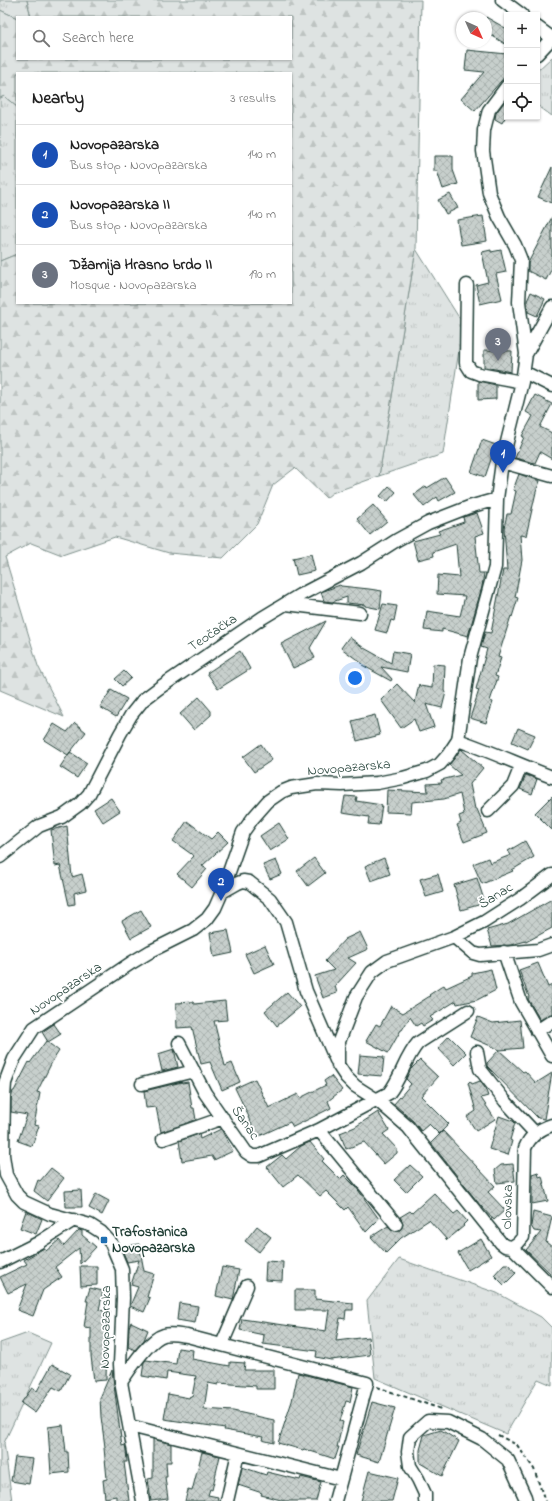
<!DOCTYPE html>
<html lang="en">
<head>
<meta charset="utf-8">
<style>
  body { margin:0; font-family:"Indie Flower",sans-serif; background:#f6f6f6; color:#222 }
  .controls { position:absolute; right:12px; top:12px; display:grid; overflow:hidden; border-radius:0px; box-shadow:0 1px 3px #0004 }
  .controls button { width:36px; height:36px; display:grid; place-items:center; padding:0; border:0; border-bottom:1px solid #e0e0e0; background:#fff; color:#222; font:20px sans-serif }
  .compass { position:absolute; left:456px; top:12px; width:36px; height:36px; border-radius:50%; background:#fff; box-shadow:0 1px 3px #0004; rotate:135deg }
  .you { position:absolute; left:355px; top:678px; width:14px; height:14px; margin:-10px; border:3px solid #fff; border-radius:50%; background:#1a73e8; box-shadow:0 0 0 6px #1a73e833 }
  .badge { display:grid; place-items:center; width:26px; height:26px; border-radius:50%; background:#d93025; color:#fff; font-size:13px; font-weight:700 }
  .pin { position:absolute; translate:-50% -33px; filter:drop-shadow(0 1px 2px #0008) }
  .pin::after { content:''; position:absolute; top:21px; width:14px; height:12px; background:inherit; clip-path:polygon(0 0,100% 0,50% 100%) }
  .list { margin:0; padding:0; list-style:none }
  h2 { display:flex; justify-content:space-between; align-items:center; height:52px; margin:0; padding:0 16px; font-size:17px }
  h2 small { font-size:13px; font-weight:400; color:#767676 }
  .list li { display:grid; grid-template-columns:26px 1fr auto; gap:12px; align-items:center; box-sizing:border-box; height:60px; padding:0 16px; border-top:1px solid #e0e0e0 }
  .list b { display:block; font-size:15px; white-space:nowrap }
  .list p { margin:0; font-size:13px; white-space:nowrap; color:#767676 }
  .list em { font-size:13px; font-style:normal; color:#767676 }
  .icon { flex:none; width:22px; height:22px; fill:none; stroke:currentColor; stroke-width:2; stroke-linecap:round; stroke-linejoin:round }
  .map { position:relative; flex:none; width:552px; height:1501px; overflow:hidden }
  .search { position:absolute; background:#fff; box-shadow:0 1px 3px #0004; left:16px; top:16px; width:276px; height:44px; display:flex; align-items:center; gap:10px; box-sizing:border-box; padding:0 14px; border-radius:0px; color:#767676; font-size:15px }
  .panel { position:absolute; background:#fff; box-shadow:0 1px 3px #0004; left:16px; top:72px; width:276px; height:232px; border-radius:0px }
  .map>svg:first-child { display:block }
  .grass { fill:url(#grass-tufts); stroke:#7e908b }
  .forest { fill:url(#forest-firs); stroke:#7e908b }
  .building { fill:url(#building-cross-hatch); stroke:#1f3d34 }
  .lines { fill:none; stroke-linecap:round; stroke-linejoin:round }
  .minor-casing { stroke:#1f3d34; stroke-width:15 }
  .path { stroke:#1f3d34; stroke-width:2; stroke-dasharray:4 3; stroke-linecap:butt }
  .minor { stroke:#fff; stroke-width:12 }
  .poi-dot { fill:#1f6fb2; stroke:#fff; stroke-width:1.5 }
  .labels { text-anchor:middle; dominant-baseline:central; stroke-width:3.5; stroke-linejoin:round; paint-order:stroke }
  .street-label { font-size:14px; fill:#1f3d34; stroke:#fff }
  .poi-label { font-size:14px; font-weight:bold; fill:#1f3d34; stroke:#fff; text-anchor:start }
</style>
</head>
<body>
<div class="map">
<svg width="552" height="1501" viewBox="0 0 552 1501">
  <defs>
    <pattern id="grass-tufts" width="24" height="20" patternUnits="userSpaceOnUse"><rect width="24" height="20" fill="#dee3e2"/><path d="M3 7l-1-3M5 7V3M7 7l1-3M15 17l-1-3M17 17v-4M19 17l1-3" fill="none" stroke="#bec4c2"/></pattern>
    <pattern id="forest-firs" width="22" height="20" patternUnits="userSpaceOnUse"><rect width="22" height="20" fill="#dee3e2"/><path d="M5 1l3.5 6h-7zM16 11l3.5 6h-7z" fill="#bec4c2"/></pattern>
    <pattern id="building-cross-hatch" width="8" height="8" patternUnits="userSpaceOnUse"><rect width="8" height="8" fill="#c7cfcc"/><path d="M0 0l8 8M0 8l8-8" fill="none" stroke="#aab3b0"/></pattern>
  </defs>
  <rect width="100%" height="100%" fill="#fff"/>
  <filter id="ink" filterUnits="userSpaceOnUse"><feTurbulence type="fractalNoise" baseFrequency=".025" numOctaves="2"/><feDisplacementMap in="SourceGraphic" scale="8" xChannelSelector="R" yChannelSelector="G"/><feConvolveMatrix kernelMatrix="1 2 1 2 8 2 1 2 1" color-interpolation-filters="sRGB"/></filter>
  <g filter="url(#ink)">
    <path class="grass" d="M0 0H27L31 17H17V18L0 10Z
      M552 57V116L537 105V71Z
      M4 96 17 107V254L0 261V98Z
      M416 249 463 324 443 454 379 476Z
      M399 1259 497 1293 541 1317 552 1328V1385L538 1379 506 1434 375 1378 367 1301Z
      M28 1333 51 1343 4 1443 12 1501H0V1343Z"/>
    <path class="forest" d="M27 0H421L416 249 379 476 332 493 326 498 295 468 273 485 257 524 223 558 169 553 115 537 62 555 31 543 5 557 38 666 64 717 0 690V261L17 254V303H291V73H17V107L4 96 0 98V10L17 18V59H291V17H31Z"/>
    <path class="building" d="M486 17 507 29V45L486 32Z
      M467 50 507 54V74L475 111 461 99 484 72 465 70Z
      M507 98V114L502 123 495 119 496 113Z
      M434 156H453V170L458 184 443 189 437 171H434Z
      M552 167V203L538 197Z
      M450 194 458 208 446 214 438 200Z
      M483 216 487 241 461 245 457 220Z
      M552 217V268L546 280 528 271V263Z
      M491 250V252L501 250 506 272 496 274 502 299 480 304 476 285 488 282 482 252Z
      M531 292 545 299 537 316 528 312 527 301Z
      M484 350 512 351 511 372 484 367Z
      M478 381 496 385V399L478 400Z
      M535 395 552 404 540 427 552 433V459L540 452 535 463 515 458 524 437 522 436 533 416 526 412Z
      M482 440 496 445 485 477 471 472Z
      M519 474 540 481 536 492 526 536 520 535 522 560 515 597 518 598 512 617 511 616 498 657 501 658 495 676 498 677 490 701 493 702 486 723 470 718 479 690 476 689 487 649 481 647 485 632 491 633 503 570H507L504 528 507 514H511L516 491 513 490Z
      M445 477 455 492 439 501 437 497 424 507 414 495 426 486 427 488Z
      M389 486 396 492 387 502 380 496Z
      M373 505 387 521 370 535 357 519Z
      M477 513 484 533 475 536 479 573H484L482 587 468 636 442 629V632L424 630 427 611 460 616 465 596 437 594 438 575 459 577 456 544 433 552 434 556 418 560 413 541 440 534 438 531 464 522 463 517Z
      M311 554 315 571 297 575 293 558Z
      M340 585 341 586 369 589 382 591 380 609 365 606V605L347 603V597L332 602 324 601 321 592Z
      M383 604 397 606 394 621 391 620 387 633 375 630Z
      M326 621 310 648 315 658 293 668 281 644Z
      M349 637 364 648 391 663 393 651 410 654 407 672 381 667 392 679 391 681 362 665 363 664 341 648Z
      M240 651 250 669 218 689 207 673Z
      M433 664 445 665 444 691 446 692 442 708 426 704 434 727 419 732 414 719 401 728 381 700 397 684 415 703 419 684 420 686 432 688Z
      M124 671 131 678 122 686 115 679Z
      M111 690 127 699 116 717 100 707Z
      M199 697 211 711V715L194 730 180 714Z
      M375 715 380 735 357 741 352 721Z
      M75 723 86 732 68 755 44 740 54 724 67 732Z
      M518 728 535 735 528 749 512 742Z
      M261 744 272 760 254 772 243 757Z
      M461 749 483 768 470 784 475 809H477L487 833 464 842 457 825 461 823 459 816 464 814 460 794 444 799 412 802 411 813 386 812 387 790 428 792 427 784 442 783 441 780 461 775 449 765Z
      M70 752 87 763 77 778 60 767Z
      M526 775 537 779 532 794 520 789Z
      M345 796 357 797 356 801 382 805 379 825 368 824 369 817 342 813Z
      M552 796V830L535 813Z
      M111 798 120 811 103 822 94 809Z
      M187 821 211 839 218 832 228 842 202 866 207 869 192 887 177 874 194 856 173 841Z
      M279 823 289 839 270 851 260 836Z
      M67 826 72 877 82 874 86 890 74 893 75 904 69 905 60 865 55 866 51 830Z
      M525 841 534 857 512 870 513 871 482 884 473 864 488 858 490 863 511 855 508 851Z
      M314 858 325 873 308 886 297 871Z
      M384 858 390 874 371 881 365 866Z
      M276 860 282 874 270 879 263 865Z
      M438 874 443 892 426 897 420 879Z
      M477 878 485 903 461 910 454 885Z
      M552 899V928L526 942V941L511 945 492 946 487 930 508 924Z
      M141 910 151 927 131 938 122 921Z
      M228 930 233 953 214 957 210 933Z
      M360 932 368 949 348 958 356 963 335 986 337 993 323 998 315 976 334 970 325 961 345 939Z
      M265 945 274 964 254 973 245 954Z
      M538 963 548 987 552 985V1014L540 1020 528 999 529 997 519 970Z
      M491 969 496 990 477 1000 457 1004 456 1001 430 1017 433 1020 423 1026 421 1023 416 1026 410 1017 402 1030H401L388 1053 366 1041 376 1024 380 1026 391 1006 403 1013 430 996 429 995 444 985 446 988 472 976V973Z
      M287 992 300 1007 277 1026 265 1011Z
      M225 1001 227 1020 214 1021 225 1066 232 1063 240 1082 222 1090 210 1062 201 1064 192 1027 177 1028 176 1003 193 1002 194 1004Z
      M478 1017 493 1023 520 1020 523 1048 500 1050 470 1037Z
      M54 1024 61 1034 48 1042 42 1032Z
      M449 1036 466 1053 454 1065 438 1048Z
      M46 1041 59 1051 52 1062 37 1092 40 1093 34 1125 39 1126 32 1146 18 1141 27 1115 11 1112V1099L13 1091H14L29 1062 30 1063Z
      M174 1049 178 1067 162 1071 158 1054Z
      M499 1050 523 1072 525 1071 536 1083 552 1073 544 1119 538 1118 487 1066V1063Z
      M360 1055 384 1057 382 1076 358 1074Z
      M420 1060 438 1077 421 1096 449 1124 439 1134 429 1124 421 1131 413 1121 394 1104 411 1084 406 1079 410 1070Z
      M331 1076 342 1090 328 1101 331 1108 293 1127 290 1122 257 1137 248 1117H249L235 1088 255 1079 269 1108 298 1094 300 1098 326 1085 324 1081Z
      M470 1081 472 1084 480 1081 485 1088 488 1096 481 1098 495 1119 476 1131 467 1117 476 1111 468 1083Z
      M182 1082V1083L188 1082 192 1108H194L196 1120 161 1132 156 1107 146 1108 144 1091Z
      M378 1112 389 1130 383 1134 397 1149V1153L384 1164 364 1142 346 1149 340 1133 355 1127Z
      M499 1116 513 1121 515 1123 510 1140 512 1141 508 1155 489 1149Z
      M221 1129 233 1151 214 1160 212 1156 182 1161 179 1141 199 1134 200 1139Z
      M443 1131 495 1186 488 1192 505 1210 494 1220 480 1205 431 1143Z
      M310 1142 324 1159 322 1161 340 1179 344 1175 356 1187 379 1219 366 1232 348 1207 345 1210 326 1191 320 1196 298 1175 283 1187 267 1167 282 1155 286 1159 301 1146Z
      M513 1164 515 1181 497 1183 495 1170 501 1165Z
      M410 1165 422 1176 406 1192 394 1180Z
      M51 1168 64 1178 47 1201 34 1191 38 1180 40 1181Z
      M538 1172 539 1177 542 1176 548 1201 532 1204V1174Z
      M81 1190 82 1207H66L65 1191Z
      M434 1193 454 1214 458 1211 467 1221 463 1225 464 1226 447 1240 429 1220 401 1238 386 1253 371 1237 388 1226 394 1231 400 1230 403 1223 400 1217 410 1211 412 1213Z
      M96 1194 109 1201 102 1215 89 1208Z
      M26 1211 42 1219 36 1234 20 1228Z
      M533 1212 552 1217 546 1242 552 1247V1275L526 1250 541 1232 534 1231 531 1226Z
      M257 1226 271 1237 259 1252 245 1241Z
      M79 1230 82 1231V1235L96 1247 80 1264 79 1248 55 1267 62 1277 43 1290 33 1316 17 1310 27 1284 8 1293 0 1277 27 1264 24 1260 44 1248 46 1251 59 1240 64 1246Z
      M481 1239 491 1256 468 1270 458 1253Z
      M139 1244 144 1271 154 1274 147 1297 150 1298 144 1312 130 1306 138 1287 131 1285 139 1260 127 1262 121 1247Z
      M266 1261 283 1262 282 1281 265 1280Z
      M504 1264H508L516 1273 504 1285 494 1275Z
      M80 1266H97V1285L81 1286Z
      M222 1267 239 1270 233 1300 216 1296Z
      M90 1288 103 1291 99 1310 110 1312 107 1332 106 1380 94 1381 91 1356V1328L84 1327 88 1301H86Z
      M295 1290H315V1299L353 1303V1310H346L345 1319 340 1318 336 1341 368 1337 370 1355 331 1360 316 1357 317 1351 263 1344 264 1335 240 1330 242 1319 326 1331 329 1310H295Z
      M179 1303 198 1306 195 1323 177 1320Z
      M131 1322 148 1330 144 1340 135 1350 128 1347 129 1327Z
      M178 1348 193 1350 192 1359 230 1366V1362L245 1363 244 1370H274V1389H256V1386L219 1383 218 1385 208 1383 204 1409 233 1411 274 1420V1443L262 1440 263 1437 224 1430 225 1428 164 1419 168 1394 189 1398 190 1396 192 1397 196 1376 167 1372 166 1380 142 1376 144 1362 146 1360 176 1364Z
      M52 1364 70 1374 61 1391 53 1387 35 1413 21 1403 32 1388 37 1391Z
      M112 1370 122 1446 125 1445 126 1450 127 1462H124L129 1501H116V1496L105 1498 103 1480 107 1479 104 1448 105 1447 101 1417 100 1398Z
      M298 1373 353 1387 350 1402 346 1401 340 1421 343 1422 337 1447H339L335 1459 304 1449 303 1450 278 1443 292 1401Z
      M372 1402 395 1408 379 1462 356 1455Z
      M63 1425 66 1452H68L69 1472 51 1474 48 1427Z
      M441 1430 459 1441 442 1476 420 1463V1450L424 1435Z
      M153 1439 171 1444V1462H166L167 1477H165L168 1499 151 1501 148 1479 153 1478Z
      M202 1452 220 1456 212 1490 210 1489 208 1495 218 1497 217 1501H185L188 1490 192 1491Z
      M15 1457 33 1459 29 1484 11 1481Z
      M242 1467 266 1475 267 1472 300 1480 301 1477 321 1482 316 1501H285L261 1495 262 1493 238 1485Z
      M369 1471 398 1478 392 1501H361Z"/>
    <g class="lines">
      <defs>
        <path id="minor" d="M502 0 522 15
          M537 27 552 38
          M537 54 552 38
          M507 86 489 110 484 130 483 151 489 193 499 217 515 245 521 260 519 302 526 354
          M467 285 466 363 471 371 479 374 522 382
          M524 372 552 386
          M502 462 552 476
          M286 604 360 613
          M458 740C490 751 520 765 552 777
          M488 811 513 786 521 766
          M0 857 39 826 62 817 80 804 89 794 120 734 131 715 143 700 159 688 262 618 300 595 361 563 397 540 428 523 469 507 497 499
          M222 892 238 883 243 881 249 882 270 899 286 922 306 991 336 1060
          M454 937 473 953 480 955 538 950 552 945
          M504 952 521 1002 552 1056
          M537 1031 552 1021
          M179 1043 205 1093 246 1152 252 1156H259L319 1130 389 1093C401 1078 405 1058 418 1043L468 1011
          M477 1052 480 1069 505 1101 535 1133
          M142 1084 194 1071
          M319 1130 396 1224
          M163 1139 223 1118
          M512 1247 505 1246 501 1243 408 1127 377 1100 355 1086 346 1077 338 1065V1044L356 997 372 972 387 961 454 937 484 922 520 899 552 875
          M512 1247 518 1243 523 1237 525 1148C530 1136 539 1129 552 1125
          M512 1247 552 1287
          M0 1262 38 1243 74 1220
          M222 1344 247 1286
          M121 1382C130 1369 149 1339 164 1335 170 1333 180 1335 187 1336L367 1383 335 1501
          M130 1426 341 1479
          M143 1501 121 1382 120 1364 123 1298 122 1269 111 1243 101 1232 90 1225 50 1214 24 1202 17 1195 6 1175 3 1155 4 1097 5 1083 14 1059 34 1028 131 963 151 951 193 930 207 919 215 908 222 892 243 832 253 818 268 801 281 792 291 788 317 784 342 785 377 783 403 778 427 771 440 764 448 755 458 740 470 658 495 567 497 499 502 462 522 382 526 354 552 307
          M227 1501 238 1453
          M425 1501V1494L418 1479 410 1466 408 1452 410 1437 428 1421 448 1422 482 1439 508 1460 525 1497 526 1501"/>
      </defs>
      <use href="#minor" class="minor-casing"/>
      <path class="path" d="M377 1387 441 1409
        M498 1435 517 1445 534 1469 545 1501"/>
      <use href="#minor" class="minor"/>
    </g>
  </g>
  <rect class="poi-dot" x="100" y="1236" width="8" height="8" rx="2"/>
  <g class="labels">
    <g class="street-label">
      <text transform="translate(213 633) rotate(-34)">Teočačka</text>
      <text transform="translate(349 768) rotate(-5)">Novopazarska</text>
      <text transform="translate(496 896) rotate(-32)">Šanac</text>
      <text transform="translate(66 989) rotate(-34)">Novopazarska</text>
      <text transform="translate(245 1123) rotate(55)">Šanac</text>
      <text transform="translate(508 1207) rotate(-89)">Olovska</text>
      <text transform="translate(106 1327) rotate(-89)">Novopazarska</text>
    </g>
    <g class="poi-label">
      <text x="112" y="1232">Trafostanica<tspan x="112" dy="16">Novopazarska</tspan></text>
    </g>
  </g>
</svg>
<div class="controls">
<button>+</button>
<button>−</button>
<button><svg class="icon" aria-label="locate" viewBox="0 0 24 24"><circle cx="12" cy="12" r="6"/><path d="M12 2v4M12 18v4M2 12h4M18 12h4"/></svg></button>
</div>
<svg class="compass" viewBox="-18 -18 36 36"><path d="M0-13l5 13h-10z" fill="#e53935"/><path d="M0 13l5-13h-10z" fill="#767676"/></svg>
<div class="you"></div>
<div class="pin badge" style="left:503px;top:473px;background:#1a4fb4">1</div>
<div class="pin badge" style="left:221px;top:901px;background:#1a4fb4">2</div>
<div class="pin badge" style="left:498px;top:361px;background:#6b7280">3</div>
<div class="search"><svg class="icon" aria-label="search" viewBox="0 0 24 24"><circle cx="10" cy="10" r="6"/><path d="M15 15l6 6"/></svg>Search here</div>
<section class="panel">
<h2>Nearby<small>3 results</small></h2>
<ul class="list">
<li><span class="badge" style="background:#1a4fb4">1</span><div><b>Novopazarska</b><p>Bus stop · Novopazarska</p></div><em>140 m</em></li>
<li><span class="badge" style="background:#1a4fb4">2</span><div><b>Novopazarska II</b><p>Bus stop · Novopazarska</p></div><em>140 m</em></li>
<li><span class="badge" style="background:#6b7280">3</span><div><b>Džamija Hrasno brdo II</b><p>Mosque · Novopazarska</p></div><em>190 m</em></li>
</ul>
</section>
</div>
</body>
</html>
